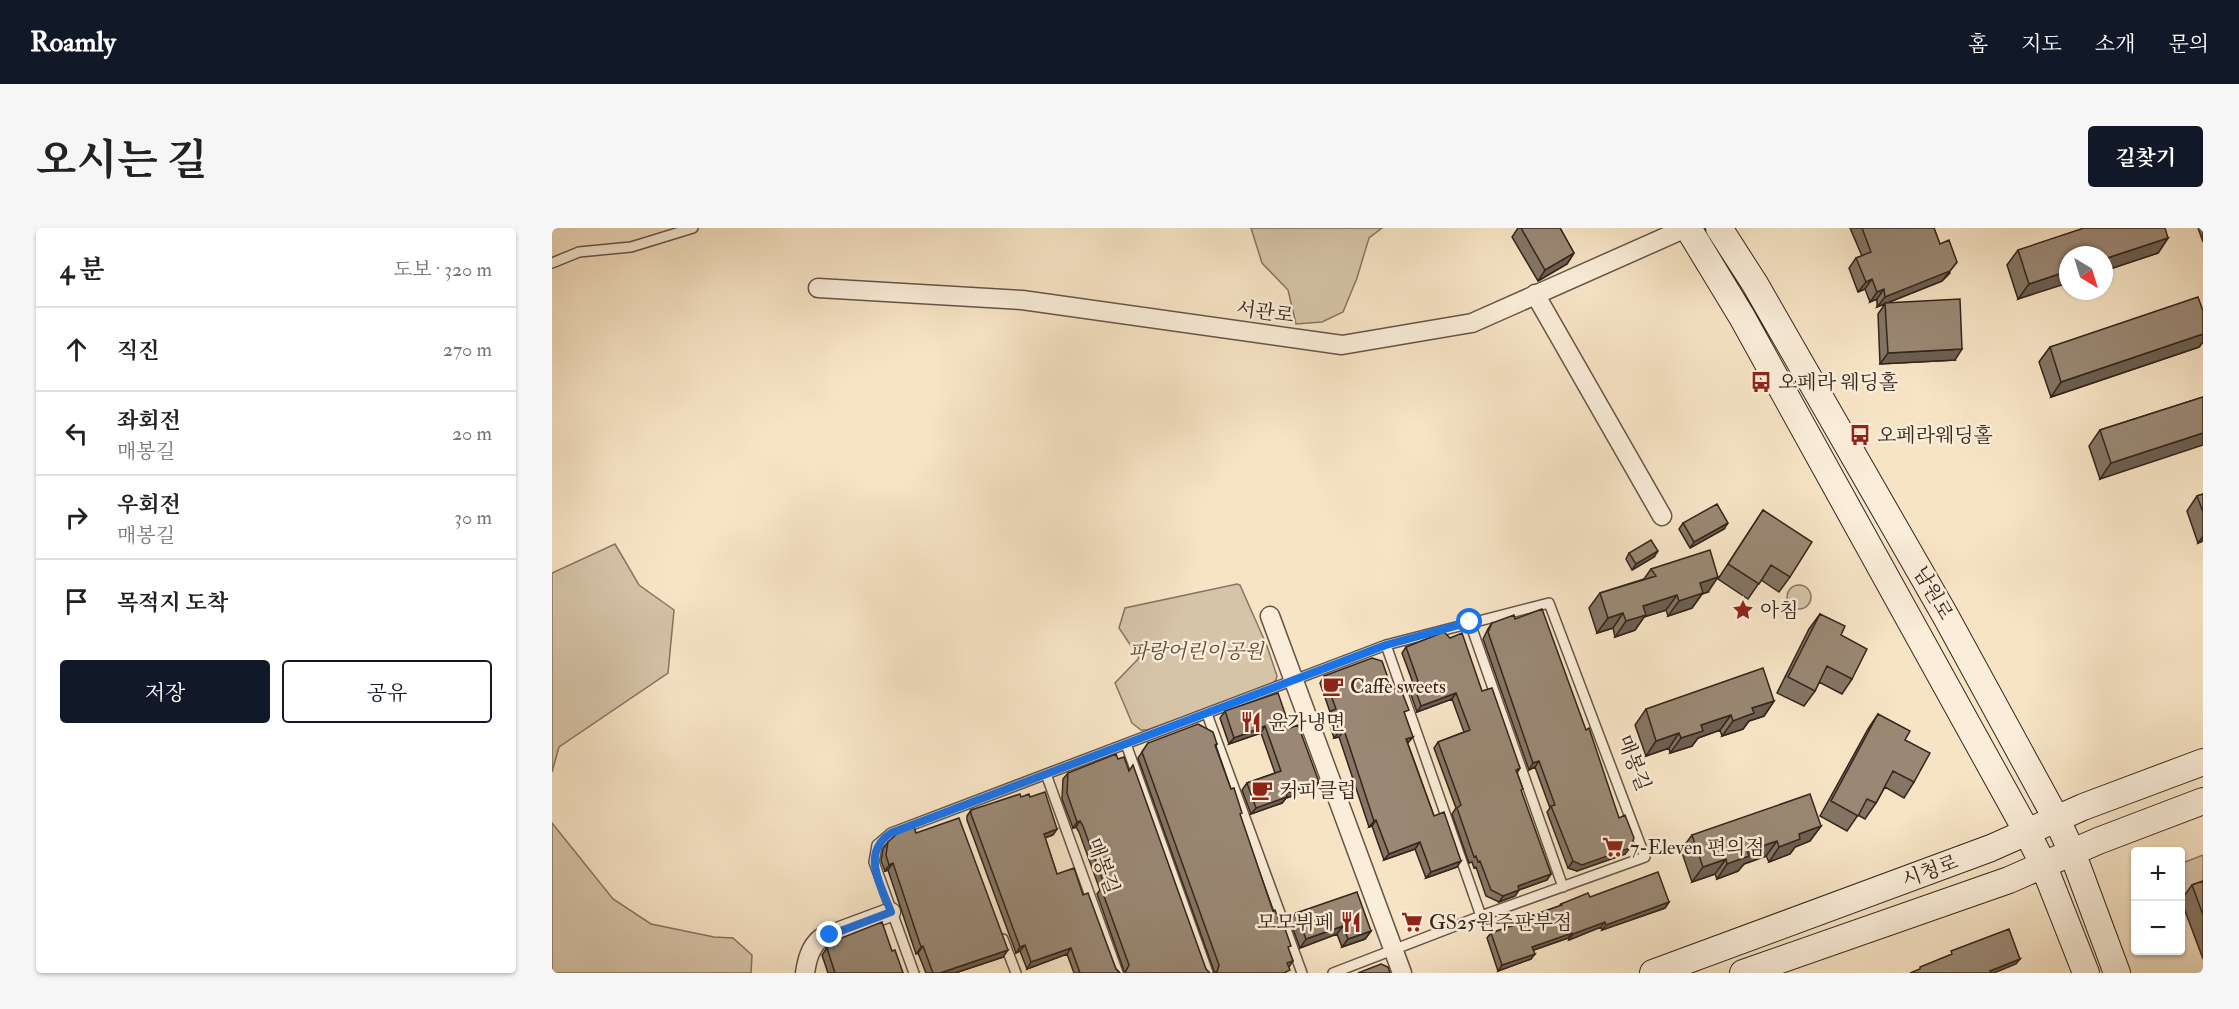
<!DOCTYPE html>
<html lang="ko">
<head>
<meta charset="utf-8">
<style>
  body { margin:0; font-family:"IM FELL Double Pica","Noto Serif KR",serif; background:#f6f6f6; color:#222 }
  .controls { position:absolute; right:18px; bottom:18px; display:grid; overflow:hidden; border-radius:6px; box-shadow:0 2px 4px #0004 }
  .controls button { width:54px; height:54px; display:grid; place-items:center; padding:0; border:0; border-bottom:2px solid #e0e0e0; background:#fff; color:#222; font:30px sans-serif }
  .compass { position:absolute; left:1507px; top:18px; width:54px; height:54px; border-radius:50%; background:#fff; box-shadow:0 2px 4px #0004; rotate:142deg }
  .stop { position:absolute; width:18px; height:18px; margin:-14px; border:4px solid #1a73e8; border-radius:50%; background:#fff }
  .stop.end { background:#1a73e8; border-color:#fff; box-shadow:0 2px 6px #0008 }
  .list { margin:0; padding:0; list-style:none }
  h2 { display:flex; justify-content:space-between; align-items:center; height:78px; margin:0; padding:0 24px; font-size:26px }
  h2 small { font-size:20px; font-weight:400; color:#767676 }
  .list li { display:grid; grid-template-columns:39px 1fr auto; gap:18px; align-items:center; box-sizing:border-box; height:84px; padding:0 24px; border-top:2px solid #e0e0e0 }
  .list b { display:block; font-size:22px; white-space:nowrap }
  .list p { margin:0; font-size:20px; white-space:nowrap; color:#767676 }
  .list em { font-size:20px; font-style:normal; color:#767676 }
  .actions { display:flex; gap:12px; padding:18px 24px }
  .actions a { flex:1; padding:14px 0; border:2px solid #111827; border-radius:6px; text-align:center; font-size:21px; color:#111827 }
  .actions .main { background:#111827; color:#fff }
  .icon { flex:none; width:33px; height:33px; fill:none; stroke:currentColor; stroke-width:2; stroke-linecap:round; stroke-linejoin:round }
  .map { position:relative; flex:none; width:1651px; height:745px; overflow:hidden; border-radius:6px }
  header { display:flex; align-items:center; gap:36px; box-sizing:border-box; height:84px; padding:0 30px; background:#111827; color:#fff }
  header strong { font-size:28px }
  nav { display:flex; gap:33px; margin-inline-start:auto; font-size:21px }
  .intro { display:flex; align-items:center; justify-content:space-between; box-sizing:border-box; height:144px; padding:0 36px }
  h1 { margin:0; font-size:42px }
  .button { padding:15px 27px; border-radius:6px; background:#111827; color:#fff; font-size:21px; font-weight:700 }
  main { display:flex; gap:36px; padding:0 36px }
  aside { flex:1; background:#fff; border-radius:6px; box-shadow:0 2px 4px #0004 }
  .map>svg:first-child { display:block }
  .green { fill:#d6c4a8; stroke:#867462; stroke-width:1.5 }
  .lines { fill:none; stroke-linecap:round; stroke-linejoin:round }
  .lane-casing { stroke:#665546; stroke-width:12 }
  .street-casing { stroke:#665546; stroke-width:21 }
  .secondary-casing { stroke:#35251c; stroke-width:28 }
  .lane { stroke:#faedd9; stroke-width:9 }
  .street { stroke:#faedd9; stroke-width:18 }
  .secondary { stroke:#faedd9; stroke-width:26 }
  .wall { fill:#847564; stroke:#35251c; stroke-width:1.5 }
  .shaded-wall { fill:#6c5f51; stroke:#35251c; stroke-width:1.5 }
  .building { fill:#9a8874; stroke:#35251c; stroke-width:1.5 }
  .route { stroke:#1a73e8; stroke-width:8 }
  .labels { text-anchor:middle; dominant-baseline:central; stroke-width:5; stroke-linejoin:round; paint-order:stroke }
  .street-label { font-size:20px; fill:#35251c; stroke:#faedd9 }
  .poi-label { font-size:20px; fill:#35251c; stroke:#faedd9; text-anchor:start }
  .park-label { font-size:20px; font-style:italic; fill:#5d4d3f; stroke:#faedd9 }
</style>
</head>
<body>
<header>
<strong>Roamly</strong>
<nav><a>홈</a><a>지도</a><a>소개</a><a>문의</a></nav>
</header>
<div class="intro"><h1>오시는 길</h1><a class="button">길찾기</a></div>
<main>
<aside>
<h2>4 분<small>도보 · 320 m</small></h2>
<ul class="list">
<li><svg class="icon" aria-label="ahead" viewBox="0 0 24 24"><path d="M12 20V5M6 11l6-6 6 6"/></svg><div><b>직진</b></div><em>270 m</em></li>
<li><svg class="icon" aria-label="left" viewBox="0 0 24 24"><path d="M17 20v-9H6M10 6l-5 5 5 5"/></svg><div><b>좌회전</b><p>매봉길</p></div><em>20 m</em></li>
<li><svg class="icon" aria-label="right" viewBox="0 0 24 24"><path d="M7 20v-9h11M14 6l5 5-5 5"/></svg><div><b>우회전</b><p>매봉길</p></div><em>30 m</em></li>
<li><svg class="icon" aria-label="arrive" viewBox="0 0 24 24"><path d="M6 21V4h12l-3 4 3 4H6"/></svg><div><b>목적지 도착</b></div></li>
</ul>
<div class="actions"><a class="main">저장</a><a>공유</a></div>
</aside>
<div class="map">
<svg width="1651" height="745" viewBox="0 0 1651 745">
  <rect width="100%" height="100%" fill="#f7e4c5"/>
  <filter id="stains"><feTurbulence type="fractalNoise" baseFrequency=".00333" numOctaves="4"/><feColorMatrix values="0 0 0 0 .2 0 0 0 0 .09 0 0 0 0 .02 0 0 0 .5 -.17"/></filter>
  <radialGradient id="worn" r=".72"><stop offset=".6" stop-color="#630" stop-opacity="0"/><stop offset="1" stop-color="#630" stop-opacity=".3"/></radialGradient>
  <path class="green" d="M699 0H830L817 10 805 50 791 84 770 94 744 96 736 62 710 35Z
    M63 316 87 357 122 382 116 445 7 519 0 544V345Z
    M685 356 688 357 715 418 725 448 724 452 716 459 595 502H589L580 495 563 455 587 430 567 400 573 380Z
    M1235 369a12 12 0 1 1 24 0a12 12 0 1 1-24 0Z
    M0 595 61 671 99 696 162 709 181 710 200 727 199 745H0Z
    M1651 627V659L1629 668 1628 636Z"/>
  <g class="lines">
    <defs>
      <path id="lane" d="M0 35 27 24 79 19 141 0
        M918 395 1011 659
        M834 417 929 688
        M655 486 750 745
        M574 516 656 745
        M494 546 566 745
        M451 711 464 745
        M362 745 322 634 325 617 339 605 834 417 997 375 1093 629 929 688 781 745"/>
      <path id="street" d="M266 60 470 72 790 117 920 95 1134 0
        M983 66 1110 288
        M718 388 850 745
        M253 745C255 732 258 719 269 710L339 684"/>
      <path id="secondary" d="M1136 0 1190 89 1475 604 1491 636 1534 745
        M1167 0 1203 56 1393 387 1505 592 1520 624 1565 745
        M1101 745 1439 620 1531 579 1651 534
        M1191 745 1457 652 1546 613 1651 573"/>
    </defs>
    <use href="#lane" class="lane-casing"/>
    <use href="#street" class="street-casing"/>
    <use href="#secondary" class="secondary-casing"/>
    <use href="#lane" class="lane"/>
    <use href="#street" class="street"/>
    <use href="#secondary" class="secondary"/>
  </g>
  <path class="wall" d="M966 0H1008L1022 25 1015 36 986 53 960 9Z
    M1298 0H1382L1398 45 1390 53 1335 75 1403 132 1328 136 1326 86 1333 76 1325 79V71L1318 74 1313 61 1306 64 1297 40 1304 30 1310 28Z
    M1646 0H1651V14Z
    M1616 10 1606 25 1552 43V27L1466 71 1455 37 1466 22Z
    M1651 83V114L1647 119 1499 169 1487 134 1498 119Z
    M1651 169 1548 251 1537 218 1548 202Z
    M1651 266V313L1646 315 1635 283 1645 268Z
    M1211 282 1238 349 1227 364 1209 352 1196 371 1166 351Z
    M1131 295 1172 301 1138 320 1127 301Z
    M1077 325 1102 329 1080 342 1074 331Z
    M1099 341 1156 364 1150 366 1140 380 1116 388 1114 382 1092 389 1083 402 1063 409 1061 400 1045 405 1037 380 1048 365 1092 351Z
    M1268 386 1289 407 1300 451 1290 466 1267 454 1263 463 1252 478 1225 465 1257 401Z
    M940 395 1073 626 1025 643 1016 640 995 584 998 580 983 539 977 542 931 411 936 401Z
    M854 419 930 463 968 540 965 545 969 564 999 646 995 652 967 662 963 668 947 674 934 668 924 639 922 640 920 634 917 635 900 586 904 580 882 520 886 514 912 504 900 471 865 484 857 461 861 455 850 425Z
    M772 448 840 461 853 488 856 516 882 588 905 639 874 650 863 621 832 632 820 598 817 599 787 509 782 510 775 489 778 484 768 455Z
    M1222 473 1212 488 1197 493 1191 501 1170 508 1168 502 1146 510 1140 518 1118 525 1117 520 1094 528 1083 497 1094 481Z
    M673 483 738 500 767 554 762 561 734 570 730 575 699 586 690 562 695 555 723 545 709 505 677 516 668 490Z
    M1326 486 1353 512 1362 554 1352 570 1333 559 1324 575 1313 591 1306 587 1295 603 1268 588 1316 501Z
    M596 515 665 516 664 518 721 683 741 733 737 739 662 744V743L586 530Z
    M516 545 654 741 572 745V743L545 666 548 662 527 604 524 599 521 600 510 571 511 551Z
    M469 569H478L505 601 501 607 493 610 505 646 531 667 564 741 568 745H522L515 726 475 741 468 723 464 725 415 592V588L419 582Z
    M1269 598 1258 613 1243 619 1238 626 1217 634 1214 628 1192 636 1186 643 1165 651 1163 646 1140 654 1129 622 1140 607Z
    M364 605 451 729 403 745H374L366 725 364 726 336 642 333 643 329 633 331 621 336 614Z
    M1651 653V731L1629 672 1640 657Z
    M1038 669 1117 674 1113 680 1050 702 1049 699 1017 712 1016 710 982 722 979 731 946 743 935 710 939 705 976 692 979 688 1007 678 1009 676Z
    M744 685 819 703 813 711 790 719 785 706 748 720 738 693Z
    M279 714 340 723 351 745H276L270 727Z"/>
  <path class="shaded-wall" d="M1616 10 1606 25 1552 43V31Z
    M1022 25 1015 36 986 53 993 42Z
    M1405 34 1390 53 1325 79 1333 69Z
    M1516 43V55L1466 71 1477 56Z
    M1320 51 1313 61 1306 64 1314 54Z
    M1332 61 1325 71 1318 74 1325 64Z
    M1651 106V114L1647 119 1499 169 1509 154Z
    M1410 121 1403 132 1328 136 1336 125Z
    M1651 205V217L1548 251 1559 235Z
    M1176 295 1172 301 1138 320 1142 314Z
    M1651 308V313L1646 315Z
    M1106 323 1102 329 1080 342 1084 336Z
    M1166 349 1156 364 1150 366 1140 380 1116 388 1127 373 1148 355Z
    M1125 367 1114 382 1092 389 1083 402 1063 409 1074 393 1091 378Z
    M1071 385 1061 400 1045 405 1056 390Z
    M904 465 900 471 865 484 869 478Z
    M1222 473 1212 488 1197 493 1191 501 1170 508 1181 493 1200 480Z
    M1179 487 1168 502 1146 510 1140 518 1118 525 1129 510 1149 497Z
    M713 498 709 505 677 516 682 510Z
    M792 502 787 509 782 510 787 504Z
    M1127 505 1117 520 1094 528 1104 513Z
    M861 509 856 515 854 511Z
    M987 533 983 539 977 542 981 535Z
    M767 554 762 561 734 570 730 575 699 586 704 580 734 565Z
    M824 592 820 598 817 599 822 593Z
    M528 593 524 599 521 600 525 594Z
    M1269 598 1258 613 1243 619 1238 626 1217 634 1227 619 1247 606Z
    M505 601 501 607 487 612 492 606Z
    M1225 613 1214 628 1192 636 1186 643 1165 651 1175 636 1195 623Z
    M868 614 863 621 832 632 837 626Z
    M1078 620 1073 626 1025 643 1016 640 1021 633Z
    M1174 631 1163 646 1140 654 1151 639Z
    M909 633 905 639 874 650 879 644Z
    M341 635 336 642 333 643 337 637Z
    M999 646 995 652 961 664 966 658Z
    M967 662 963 668 947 674 951 668Z
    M1117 674 1113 680 1050 702 1054 697Z
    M1053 694 1049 699 1017 712 1021 706Z
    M791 698 785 706 748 720 754 711Z
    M819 703 813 711 790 719 796 711Z
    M1020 705 1016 710 976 724 980 719Z
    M473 717 468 723 464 725 468 719Z
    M371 718 366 725 364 726 369 719Z
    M519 720 515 726 475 741 479 734Z
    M456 722 451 729 403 745H388Z
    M983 726 979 731 946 743 950 737Z
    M1468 731 1464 736 1442 745H1437L1438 743Z"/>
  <path class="building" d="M969 0H1008L1022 25 993 42Z
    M1310 0H1382L1388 16 1397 12 1405 34 1398 43 1333 69 1332 61 1325 64 1320 51 1314 54 1304 30 1319 24Z
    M1532 0H1613L1616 10 1552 31V27H1516V43L1477 56 1466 22Z
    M1646 69 1651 83V106L1509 154 1498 119Z
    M1408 71 1410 121 1336 125 1333 75Z
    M1651 169V205L1559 235 1548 202Z
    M1651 266V284L1645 268Z
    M1165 276 1176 295 1142 314 1131 295Z
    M1211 282 1260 314 1238 349 1219 337 1207 356 1176 336Z
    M1099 312 1106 323 1084 336 1077 325Z
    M1158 322 1166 349 1148 355 1151 365 1127 373 1125 367 1091 378 1094 387 1074 393 1071 385 1056 390 1048 365 1104 348 1099 341Z
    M990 381 1034 502 1037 500 1067 590 1073 587 1082 610 1078 620 1030 637 1021 633 999 578 1003 577 987 533 981 535 936 404 940 395 962 387 963 391Z
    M1268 386 1293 398 1289 407 1315 421 1300 451 1275 438 1263 463 1236 449Z
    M892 404 898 410 910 405 930 463 940 460 968 540 964 542 971 561 969 562 999 646 966 658 967 662 951 668 939 662 928 633 926 634 924 628 922 629 905 580 909 577 886 514 918 502 904 465 869 478 861 455 866 453 854 419Z
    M820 430 830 433 840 461 848 459 857 482 852 484 861 509 854 511 882 588 892 584 909 633 879 644 868 614 837 626 824 592 822 593 792 502 787 504 779 483 784 481 772 448Z
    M1211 440 1222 473 1200 480 1202 485 1181 493 1179 487 1149 497 1151 503 1129 510 1127 505 1104 513 1094 481Z
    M726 465 738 500 746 497 767 554 734 565 735 569 704 580 695 555 729 543 713 498 682 510 673 483Z
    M1326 486 1358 503 1353 512 1378 525 1362 554 1341 543 1324 575 1315 571 1306 588 1279 573Z
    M646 496 661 504 665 516 663 517 679 561 682 560 690 585 688 586 721 683 723 682 727 693 730 692 739 718 736 719 741 733 735 735 738 742 732 745H660L665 744 667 737 590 524 596 515Z
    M564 526 566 531 572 529 577 543 581 537 654 741 658 745H573L577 737 549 660 553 659 531 598 528 593 525 594 515 565 516 545Z
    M493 564 505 601 492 606 505 646 522 640 531 667 536 665 564 741 568 745H528L519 720 479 734 473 717 468 719 419 586V582L468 566 469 569 477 566 478 569Z
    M1258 566 1269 598 1247 606 1248 611 1227 619 1225 613 1195 623 1197 628 1175 636 1174 631 1151 639 1140 607Z
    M407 590 456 722 388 745H381L371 718 369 719 341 635 337 637 334 627 336 614 347 604 362 599 364 605Z
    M1106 644 1117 674 1054 697 1053 694 1021 706 1020 705 980 719 983 726 950 737 939 705 981 691 979 688 1010 677 1009 676 1036 665 1038 669Z
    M1651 653V687L1640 657Z
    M805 664 819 703 796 711 791 698 754 711 744 685Z
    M330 694 340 723 343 722 351 745H283L275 720 279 714Z
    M1457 701 1468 731 1438 743 1439 745H1358L1368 741V739L1400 726 1399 723Z
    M829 736 836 739 838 745H806Z"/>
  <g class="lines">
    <path class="route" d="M278 707 339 684C329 657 308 625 339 605L834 417 918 394"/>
  </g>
  <defs>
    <symbol id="bus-bare" viewBox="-9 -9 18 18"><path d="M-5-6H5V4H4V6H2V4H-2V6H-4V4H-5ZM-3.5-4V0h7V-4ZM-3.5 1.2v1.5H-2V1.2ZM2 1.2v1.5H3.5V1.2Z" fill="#8f2418" stroke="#faedd9" stroke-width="2.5" paint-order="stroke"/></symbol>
    <symbol id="sight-bare" viewBox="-9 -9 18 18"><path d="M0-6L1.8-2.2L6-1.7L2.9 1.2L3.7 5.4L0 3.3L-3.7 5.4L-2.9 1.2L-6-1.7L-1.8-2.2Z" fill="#8f2418" stroke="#faedd9" stroke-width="2.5" paint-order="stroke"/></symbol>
    <symbol id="cafe-bare" viewBox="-9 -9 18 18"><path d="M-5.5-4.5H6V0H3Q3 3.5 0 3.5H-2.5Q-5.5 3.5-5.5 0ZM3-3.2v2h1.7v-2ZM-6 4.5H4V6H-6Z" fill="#8f2418" stroke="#faedd9" stroke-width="2.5" paint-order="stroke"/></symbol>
    <symbol id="restaurant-bare" viewBox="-9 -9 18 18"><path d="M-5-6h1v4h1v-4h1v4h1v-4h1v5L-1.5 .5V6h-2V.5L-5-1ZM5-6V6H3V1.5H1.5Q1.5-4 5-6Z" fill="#8f2418" stroke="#faedd9" stroke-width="2.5" paint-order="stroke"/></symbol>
    <symbol id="supermarket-bare" viewBox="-9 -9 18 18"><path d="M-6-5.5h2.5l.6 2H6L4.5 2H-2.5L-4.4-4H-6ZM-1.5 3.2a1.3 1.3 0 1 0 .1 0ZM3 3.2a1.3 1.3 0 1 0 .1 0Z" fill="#8f2418" stroke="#faedd9" stroke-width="2.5" paint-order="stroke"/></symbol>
  </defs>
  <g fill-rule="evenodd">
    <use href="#bus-bare" x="1194" y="139" width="30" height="30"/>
    <use href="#bus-bare" x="1293" y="192" width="30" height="30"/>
    <use href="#sight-bare" x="1176" y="367" width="30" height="30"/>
    <use href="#cafe-bare" x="766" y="443" width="30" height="30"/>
    <use href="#restaurant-bare" x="684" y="479" width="30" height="30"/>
    <use href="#cafe-bare" x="695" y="547" width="30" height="30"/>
    <use href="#supermarket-bare" x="1046" y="604" width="30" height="30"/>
    <use href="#restaurant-bare" x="784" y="679" width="30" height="30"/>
    <use href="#supermarket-bare" x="845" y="679" width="30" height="30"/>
  </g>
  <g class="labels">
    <g class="street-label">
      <text transform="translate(713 84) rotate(8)">서관로</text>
      <text transform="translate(1381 365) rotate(60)">남원로</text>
      <text transform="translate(1082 535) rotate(69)">매봉길</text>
      <text transform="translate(551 638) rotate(70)">매봉길</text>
      <text transform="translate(1378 643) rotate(-20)">시청로</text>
    </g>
    <g class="poi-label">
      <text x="1226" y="154">오페라 웨딩홀</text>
      <text x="1325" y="207">오페라웨딩홀</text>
      <text x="1208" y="382">아침</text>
      <text x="798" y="458">Caffè sweets</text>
      <text x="716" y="494">윤가냉면</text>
      <text x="727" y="562">커피클럽</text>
      <text x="1078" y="619">7-Eleven 편의점</text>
      <text x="782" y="694" text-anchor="end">모모뷔페</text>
      <text x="877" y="694">GS25원주판부점</text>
    </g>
    <g class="park-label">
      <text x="644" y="423">파랑어린이공원</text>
    </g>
  </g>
  <rect width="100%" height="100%" filter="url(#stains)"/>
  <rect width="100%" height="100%" fill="url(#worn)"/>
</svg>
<div class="controls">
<button>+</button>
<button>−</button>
</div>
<svg class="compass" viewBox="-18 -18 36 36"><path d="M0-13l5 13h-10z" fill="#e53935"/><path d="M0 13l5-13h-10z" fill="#767676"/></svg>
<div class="stop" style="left:918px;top:394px"></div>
<div class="stop end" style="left:278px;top:707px"></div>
</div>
</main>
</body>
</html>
